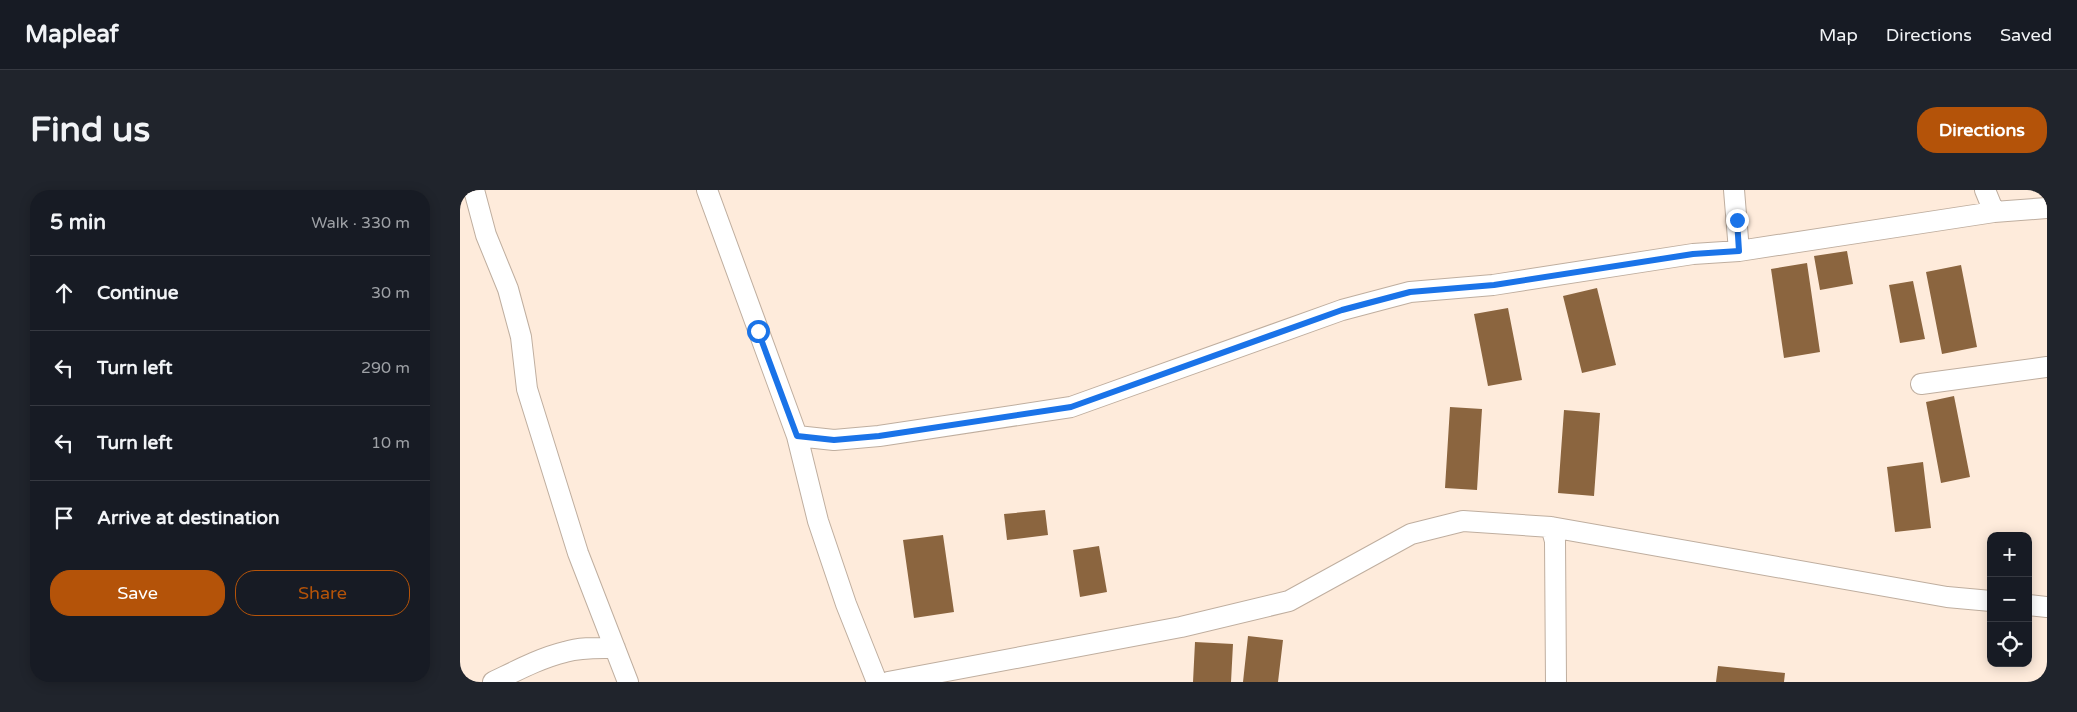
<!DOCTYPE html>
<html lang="en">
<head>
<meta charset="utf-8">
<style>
  body { margin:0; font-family:"Varela Round",sans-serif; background:#20242c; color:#f1f3f6 }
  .controls { position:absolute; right:15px; bottom:15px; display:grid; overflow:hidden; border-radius:10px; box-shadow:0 2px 12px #0003 }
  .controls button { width:45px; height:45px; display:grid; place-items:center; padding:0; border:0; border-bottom:1px solid #363941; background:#171b24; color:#f1f3f6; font:25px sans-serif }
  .stop { position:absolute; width:15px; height:15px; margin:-11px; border:4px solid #1a73e8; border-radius:50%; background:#fff }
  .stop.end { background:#1a73e8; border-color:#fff; box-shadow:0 1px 5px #0008 }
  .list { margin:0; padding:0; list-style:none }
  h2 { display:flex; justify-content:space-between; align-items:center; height:65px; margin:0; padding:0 20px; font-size:21px }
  h2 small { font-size:16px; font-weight:400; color:#9ea1a6 }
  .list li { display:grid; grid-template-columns:32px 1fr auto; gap:15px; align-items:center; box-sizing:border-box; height:75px; padding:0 20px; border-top:1px solid #363941 }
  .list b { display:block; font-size:19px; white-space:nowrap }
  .list em { font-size:16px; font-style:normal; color:#9ea1a6 }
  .actions { display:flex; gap:10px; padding:15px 20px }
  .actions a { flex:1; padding:11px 0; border:1px solid #b45309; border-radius:20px; text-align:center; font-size:18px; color:#b45309 }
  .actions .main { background:#b45309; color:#fff }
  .icon { flex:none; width:28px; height:28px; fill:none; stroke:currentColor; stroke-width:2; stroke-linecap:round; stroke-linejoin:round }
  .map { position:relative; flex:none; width:1587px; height:492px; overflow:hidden; border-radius:20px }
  header { display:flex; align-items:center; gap:30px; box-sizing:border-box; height:70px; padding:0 25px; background:#171b24; border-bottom:1px solid #363941 }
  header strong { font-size:24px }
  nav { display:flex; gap:28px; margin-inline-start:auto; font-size:18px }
  .intro { display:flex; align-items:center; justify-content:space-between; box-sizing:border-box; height:120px; padding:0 30px }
  h1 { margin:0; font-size:35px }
  .button { padding:12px 22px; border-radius:20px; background:#b45309; color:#fff; font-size:18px; font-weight:700 }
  main { display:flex; gap:30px; padding:0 30px }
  aside { flex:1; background:#171b24; border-radius:20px; box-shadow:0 2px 12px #0003 }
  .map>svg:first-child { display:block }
  .building { fill:#8b653f }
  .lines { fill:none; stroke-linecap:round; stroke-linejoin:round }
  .street-casing { stroke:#bfae9f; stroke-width:22 }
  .street { stroke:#fff; stroke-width:20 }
  .route { stroke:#1a73e8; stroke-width:6 }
</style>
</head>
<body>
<header>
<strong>Mapleaf</strong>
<nav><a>Map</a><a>Directions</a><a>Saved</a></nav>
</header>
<div class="intro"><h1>Find us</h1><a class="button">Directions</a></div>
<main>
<aside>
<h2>5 min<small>Walk · 330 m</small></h2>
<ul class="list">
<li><svg class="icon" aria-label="ahead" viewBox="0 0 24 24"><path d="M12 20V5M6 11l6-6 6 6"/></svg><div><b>Continue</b></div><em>30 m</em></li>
<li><svg class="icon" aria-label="left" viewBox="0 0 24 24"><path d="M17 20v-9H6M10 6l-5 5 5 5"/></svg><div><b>Turn left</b></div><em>290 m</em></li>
<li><svg class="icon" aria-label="left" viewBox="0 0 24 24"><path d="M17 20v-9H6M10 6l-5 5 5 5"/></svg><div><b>Turn left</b></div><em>10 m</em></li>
<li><svg class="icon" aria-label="arrive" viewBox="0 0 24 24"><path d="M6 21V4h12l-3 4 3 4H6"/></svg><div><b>Arrive at destination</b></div></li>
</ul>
<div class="actions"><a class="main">Save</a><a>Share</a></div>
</aside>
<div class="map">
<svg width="1587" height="492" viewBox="0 0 1587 492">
  <rect width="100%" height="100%" fill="#feebdb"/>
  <path class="building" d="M1387 61 1393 94 1360 100 1354 66Z
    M1347 73 1360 162 1324 168 1311 79Z
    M1501 75 1517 157 1482 164 1466 82Z
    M1453 91 1465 149 1440 153 1429 95Z
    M1137 98 1156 175 1122 183 1103 106Z
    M1048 118 1062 190 1028 196 1014 124Z
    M1494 206 1510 287 1481 293 1466 212Z
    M990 217 1022 219 1017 300 985 298Z
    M1104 220 1140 223 1134 306 1098 303Z
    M1463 272 1471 338 1435 342 1427 277Z
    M585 320 588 345 547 350 544 324Z
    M483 345 494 422 454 428 443 350Z
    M639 356 647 402 620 407 613 360Z
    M788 446 823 450 818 492H783Z
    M735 452 773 454 771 492H733Z
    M1258 476 1325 483 1324 492H1256Z"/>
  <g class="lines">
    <defs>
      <path id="street" d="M14 0 26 45 48 99 61 147 67 199 118 363 168 492
        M247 0 337 246 358 331 386 414 417 492
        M1274 0 1279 61
        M1525 0 1534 22
        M1461 194 1587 177
        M337 246 374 250 419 246 611 217 882 120 950 102 1033 95 1233 64 1279 61 1534 22 1587 18
        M1091 337 1095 351 1096 492
        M1568 415 1587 417
        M33 492C56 481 80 468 105 462 121 457 139 458 155 458
        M428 492 721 437 829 411 951 344 1003 331 1091 337 1487 407 1531 411"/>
    </defs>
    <use href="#street" class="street-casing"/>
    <use href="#street" class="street"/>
  </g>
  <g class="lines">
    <path class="route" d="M298 141 337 246 374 250 419 246 611 217 882 120 950 102 1034 95 1233 64 1279 61 1277 30"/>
  </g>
</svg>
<div class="controls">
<button>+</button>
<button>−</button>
<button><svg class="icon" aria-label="locate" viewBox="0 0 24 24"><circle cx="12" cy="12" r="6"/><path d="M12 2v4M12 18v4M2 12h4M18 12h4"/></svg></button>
</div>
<div class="stop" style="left:298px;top:141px"></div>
<div class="stop end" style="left:1277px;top:30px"></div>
</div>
</main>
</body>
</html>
